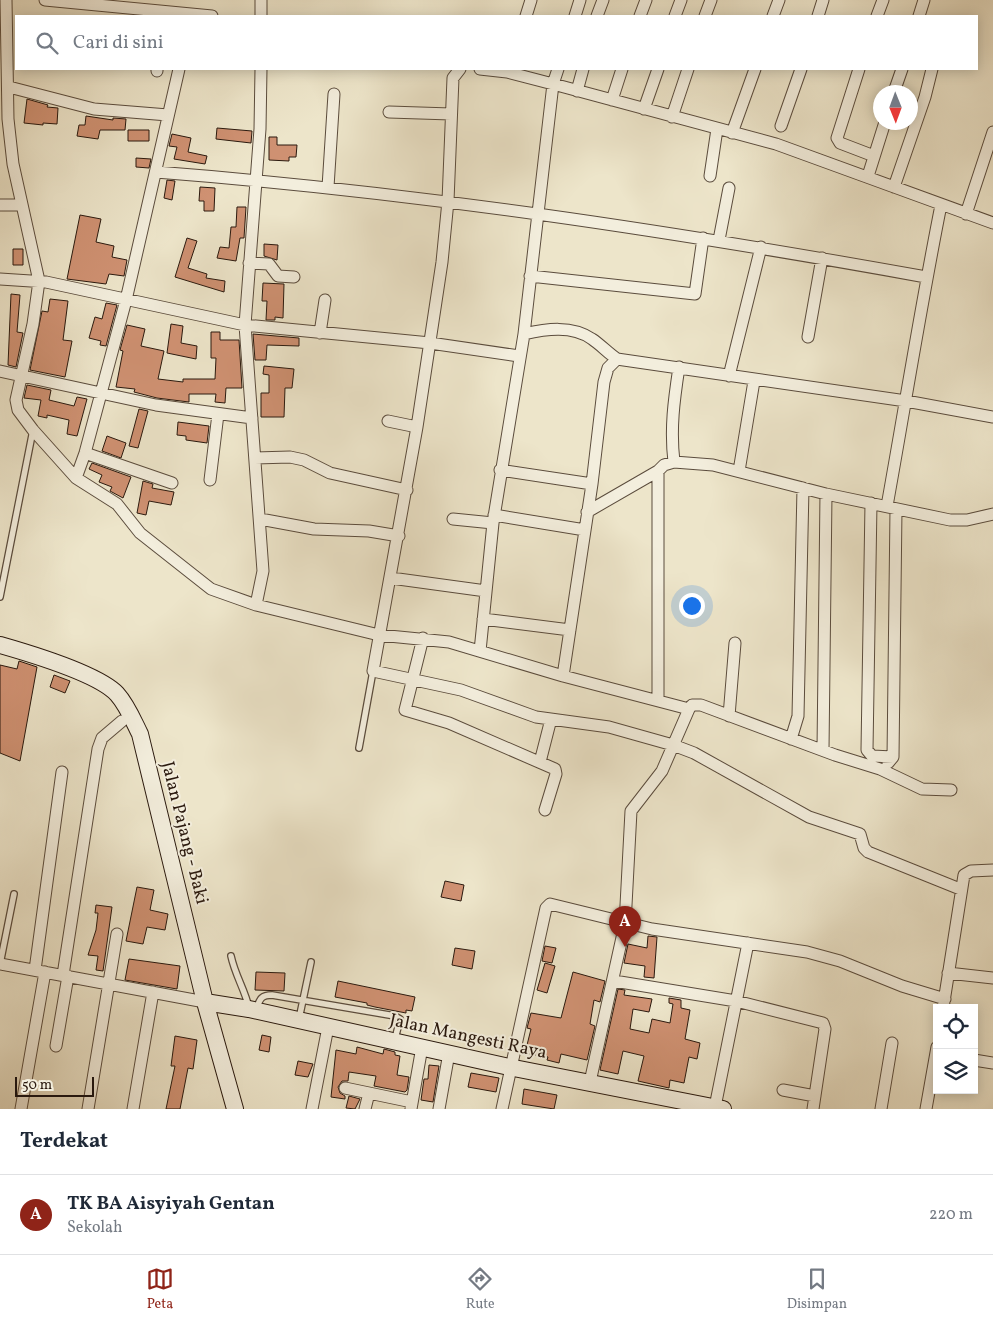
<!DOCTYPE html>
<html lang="id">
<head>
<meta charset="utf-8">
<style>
  body { margin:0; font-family:Vollkorn,serif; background:#f6f6f7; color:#1f2937 }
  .controls { position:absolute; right:15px; bottom:15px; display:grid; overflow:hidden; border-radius:0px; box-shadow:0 2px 12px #0003 }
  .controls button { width:45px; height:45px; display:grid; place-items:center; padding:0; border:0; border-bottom:1px solid #e0e1e3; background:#fff; color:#1f2937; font:25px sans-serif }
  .compass { position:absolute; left:873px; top:85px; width:45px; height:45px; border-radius:50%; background:#fff; box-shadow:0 2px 12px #0003; rotate:179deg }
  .scale { position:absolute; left:15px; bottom:12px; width:79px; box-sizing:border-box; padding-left:5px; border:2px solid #2a190e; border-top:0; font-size:14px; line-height:18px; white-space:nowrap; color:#2a190e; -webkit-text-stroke:4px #f3eedd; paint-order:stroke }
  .you { position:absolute; left:691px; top:605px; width:18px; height:18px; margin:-12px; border:4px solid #fff; border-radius:50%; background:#1a73e8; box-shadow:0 0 0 8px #1a73e833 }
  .badge { display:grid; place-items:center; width:32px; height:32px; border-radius:50%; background:#8f2418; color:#fff; font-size:16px; font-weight:700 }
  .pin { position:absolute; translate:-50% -41px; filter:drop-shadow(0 1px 2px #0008) }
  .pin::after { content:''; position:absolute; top:26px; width:18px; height:15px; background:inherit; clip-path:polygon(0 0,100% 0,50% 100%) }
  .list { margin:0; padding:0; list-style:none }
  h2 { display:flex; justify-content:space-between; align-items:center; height:65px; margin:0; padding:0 20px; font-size:21px }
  h2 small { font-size:16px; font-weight:400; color:#747a83 }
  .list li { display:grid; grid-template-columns:32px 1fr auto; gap:15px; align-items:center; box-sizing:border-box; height:80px; padding:0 20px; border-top:1px solid #e0e1e3 }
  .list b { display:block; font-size:19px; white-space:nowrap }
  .list p { margin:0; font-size:16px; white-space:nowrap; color:#747a83 }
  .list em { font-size:16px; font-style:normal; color:#747a83 }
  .icon { flex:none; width:28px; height:28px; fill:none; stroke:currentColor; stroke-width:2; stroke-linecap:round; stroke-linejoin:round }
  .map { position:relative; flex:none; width:993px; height:1109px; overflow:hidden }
  .search { position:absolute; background:#fff; box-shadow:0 2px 12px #0003; left:15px; right:15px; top:15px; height:55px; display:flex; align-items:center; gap:12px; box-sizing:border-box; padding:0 18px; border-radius:0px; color:#747a83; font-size:19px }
  .sheet { height:145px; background:#fff }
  nav { display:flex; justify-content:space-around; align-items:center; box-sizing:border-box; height:70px; border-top:1px solid #e0e1e3; background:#fff; font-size:14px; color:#747a83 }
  nav a { display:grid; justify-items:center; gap:2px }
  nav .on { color:#8f2418 }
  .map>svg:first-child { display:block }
  .building { fill:#cf9172; stroke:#2a190e }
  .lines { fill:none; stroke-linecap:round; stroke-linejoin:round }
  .lane-casing { stroke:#5b4c3d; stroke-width:8 }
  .street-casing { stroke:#5b4c3d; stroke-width:13 }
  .secondary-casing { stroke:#2a190e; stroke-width:18 }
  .lane { stroke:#f3eedd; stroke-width:5.5 }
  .street { stroke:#f3eedd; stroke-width:11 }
  .secondary { stroke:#f3eedd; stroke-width:16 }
  .labels { text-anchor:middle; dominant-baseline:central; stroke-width:4; stroke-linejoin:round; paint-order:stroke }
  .street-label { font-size:18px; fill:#2a190e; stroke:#f3eedd }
</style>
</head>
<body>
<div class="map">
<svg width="993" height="1109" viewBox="0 0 993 1109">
  <rect width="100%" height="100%" fill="#ede5ca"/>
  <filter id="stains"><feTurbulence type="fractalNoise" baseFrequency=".004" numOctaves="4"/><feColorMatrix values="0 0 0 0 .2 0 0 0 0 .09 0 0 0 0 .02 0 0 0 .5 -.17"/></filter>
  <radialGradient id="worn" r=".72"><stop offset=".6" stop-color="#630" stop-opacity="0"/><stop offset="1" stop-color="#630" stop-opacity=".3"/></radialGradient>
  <path class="building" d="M27 99 48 105 47 107 58 108 57 124 43 123V125L24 123Z
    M86 116 113 120V118L126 119 125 130H100L98 139 77 136 79 125H85Z
    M217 128 252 131 251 143 216 139Z
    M128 130H149V141H128Z
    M172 134 191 138 188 152 207 156 205 164 174 159 177 147 169 146Z
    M269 137H277V145H297L296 157H289V161L269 160Z
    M136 158 151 159 149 168 136 167Z
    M167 180 175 181 172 200 164 198Z
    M200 187 215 188 214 211H204V201H199Z
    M237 207H246L244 238H240L236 261 217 258 220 247 229 248 231 227H236Z
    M80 215 101 219 96 242 114 246 112 257 127 260 124 276 109 274 106 284 67 279Z
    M187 238 197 241 188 268 207 274 206 278 225 281 224 292 175 277Z
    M264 244 278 245 277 260 264 256Z
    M13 249H23V265H13Z
    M263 283 284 284 283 318 275 317V320H266L267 301H262Z
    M11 294 20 295 17 332 23 333 16 367 8 365Z
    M50 299 68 301 63 340 72 341 65 377 30 370 42 311 48 312Z
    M106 303 117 305 106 346 100 345 101 341 89 338 95 317 102 319Z
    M171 324 183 326 181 343 197 346 196 359 167 353Z
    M127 325 145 329 141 346 164 351 158 379 183 382V379H215L216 358H211V332H220V340H239L242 388H226L225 403 215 402 216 394H189V402L157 398 134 392 135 389 116 387 123 351 120 350Z
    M253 334 299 338V346L267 345 266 360H255Z
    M264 366 294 369 292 388H285L284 417H261V393H269V375L263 374Z
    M27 385 51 390 49 400 74 406 77 397 87 399 77 436 67 434 69 420 47 415V418L38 416 41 400 24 398Z
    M139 409 148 411 138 448 129 446Z
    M178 422 209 426 207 443 186 440V436L177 435Z
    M107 436 126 443 121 458 102 451Z
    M92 463 131 477 123 498 110 491 112 487 99 482 102 475 89 469Z
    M143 481 153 484 152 488 174 492 171 505 149 501 146 515 137 513Z
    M19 661 37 667 20 761 0 753V665L17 669Z
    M54 675 70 681 65 693 50 687Z
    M445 881 464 885 461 901 441 897Z
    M137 887 154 890 150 910 168 914 165 930 147 927 143 944 126 941Z
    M96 905 112 907 103 971 96 970 98 956 88 955 96 930 98 913H95Z
    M648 936 657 937 654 978 644 977 645 966 624 963 628 944 647 948Z
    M545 946 556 948 552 963 542 961Z
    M455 948 475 951 472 969 452 965Z
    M129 959 180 966 177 989 125 980Z
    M545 963 555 966 547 993 537 990Z
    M256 972 285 973 284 991 255 990Z
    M573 972 605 981 600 1002 594 1000 590 1024 595 1026 587 1060 561 1054 559 1063 547 1060 548 1057 525 1053 531 1029 527 1028 531 1013 561 1018Z
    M338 981 415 997 412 1011 406 1010V1013L375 1007 367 1005V1003L335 997Z
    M618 989 625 990 624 995 652 999 649 1012 633 1009 630 1029 649 1033 652 1019 670 1023 673 1004 669 1003V998L681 1000V1008L690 1010 685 1039 700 1043 697 1059 689 1057 684 1083 670 1080 669 1088 638 1081 644 1056 623 1051 618 1074 600 1070Z
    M262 1035 271 1037 269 1052 259 1050Z
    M175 1036 197 1040 193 1069 188 1068 180 1109H166L175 1066H171Z
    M357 1047 383 1054 384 1049 395 1052V1055L400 1056 397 1075 409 1077 407 1090 405 1092 374 1086 376 1076 349 1072 348 1081H342L338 1087 340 1093 345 1096V1099L331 1097 336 1050 356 1054Z
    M298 1061 313 1064 308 1077 295 1075Z
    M429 1065 439 1066 433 1102 421 1100 424 1079H428Z
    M471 1073 499 1078 496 1092 468 1087Z
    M524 1089 557 1095 554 1109 522 1104Z
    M349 1096 360 1099 355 1109 346 1108Z"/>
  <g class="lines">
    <defs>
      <path id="lane" d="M0 597 33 430
        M359 748 373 671
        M231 956C235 975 245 990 249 1008
        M0 964 14 894
        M256 1009C260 999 261 995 272 995L395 1016 400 1019 395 1039
        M299 1019 311 962"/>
      <path id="street" d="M6 0 8 119 13 164 39 281 33 324 16 400 18 410 33 430 76 478 117 504 140 533 211 589 256 605 379 635 449 642 563 676 689 709 692 705H701L835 755 880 769 922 789 951 790
        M45 0 212 16
        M261 16V0
        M526 16 531 0
        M575 16 580 0
        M597 16 603 0
        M640 16 646 0
        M675 16 681 0
        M705 16 711 0
        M773 16 779 0
        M818 16 823 0
        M877 16 883 0
        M919 16 924 0
        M460 69 453 78 448 201 442 262 417 427 373 671 461 690 536 717 609 727 673 745 694 753 809 817 860 834 864 848 868 852 960 889
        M480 69 507 72 553 84 776 144 993 223
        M859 69 837 138 840 143 874 156
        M157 71V69
        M9 87 94 109 168 115
        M577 91 583 69
        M894 92 902 69
        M612 100 622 69
        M644 109 658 69
        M389 112 451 114
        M672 117 688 69
        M781 126 801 69
        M732 133 755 69
        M156 172C415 192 671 231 926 277
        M710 176 717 129
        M868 176 885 122
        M328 187 334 94
        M894 187 925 97 932 69
        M0 205H21
        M966 214 993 132
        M719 240 729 188
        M249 263 269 264 278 276 294 277
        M530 276 695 294 703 238
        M0 279 46 282 245 325 430 343 519 356
        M320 333 325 300
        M524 334C546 329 572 325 592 339 601 345 608 353 617 359L906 401 993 417
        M808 337 822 258
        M0 371 156 405 252 418
        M729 376 761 247
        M388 421 417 427
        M85 453 172 483
        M255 458 290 457 304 460 330 473 407 490
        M674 462C670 429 674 400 679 367
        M500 470 592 484
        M739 471 754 381
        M76 478 85 453 126 300 179 69
        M210 480 218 414
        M871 503 867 750 872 756 893 757
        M887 506C905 406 921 305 941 205
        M587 512 658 471 664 465 674 462 713 465 826 494 950 520H967L993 514
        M494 515 585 530
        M260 519 314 529 369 531 399 536
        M453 519 493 523
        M391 578 486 591
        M256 605 263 571 245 325 260 129 261 69
        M483 619 570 630
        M423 638 405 710 449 723 555 769 556 774 545 810
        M480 651 493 523 524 334 553 84 558 69
        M563 676 592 484 604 382 608 368 617 359
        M658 700V471
        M729 716 735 643
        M791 739 798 716 803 488
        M823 750 826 494
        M540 762 551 719
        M888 763 893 757 896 509
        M0 964 205 1002
        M35 970 62 772
        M948 973 993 978
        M63 975 98 749 102 738 122 721
        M614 981 736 1001 823 1023 825 1029 813 1109
        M943 1008 964 875 971 871 993 870
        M56 1046 68 976
        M974 1060 993 1063
        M590 1082 625 924 631 811 662 771 689 709
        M345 1088 412 1102
        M783 1090 815 1096
        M715 1107 748 943
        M21 1109 45 972
        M88 1109 117 934
        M133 1109 153 992
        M312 1109 328 1027
        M365 1109 369 1093
        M411 1109 422 1047
        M439 1109 449 1053
        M502 1109 546 908 550 904 652 929 807 952 840 961 902 986 945 999
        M881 1109 892 1043
        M926 1109 937 1047"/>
      <path id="secondary" d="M0 645C28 653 98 674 117 694 127 705 133 720 140 734L205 1002 235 1109
        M205 1002 249 1009 509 1067 723 1109"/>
    </defs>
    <use href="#lane" class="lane-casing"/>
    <use href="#street" class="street-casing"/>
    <use href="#secondary" class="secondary-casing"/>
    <use href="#lane" class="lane"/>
    <use href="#street" class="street"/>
    <use href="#secondary" class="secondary"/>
  </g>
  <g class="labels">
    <g class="street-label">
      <text transform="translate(184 833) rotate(76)">Jalan Pajang - Baki</text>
      <text transform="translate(468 1037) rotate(12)">Jalan Mangesti Raya</text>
    </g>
  </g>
  <rect width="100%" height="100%" filter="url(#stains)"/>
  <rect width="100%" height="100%" fill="url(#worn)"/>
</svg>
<div class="controls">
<button><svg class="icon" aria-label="locate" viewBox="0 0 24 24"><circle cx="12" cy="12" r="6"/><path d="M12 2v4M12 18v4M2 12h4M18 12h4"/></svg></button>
<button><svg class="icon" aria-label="layers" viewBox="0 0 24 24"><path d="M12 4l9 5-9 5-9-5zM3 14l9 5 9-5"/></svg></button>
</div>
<svg class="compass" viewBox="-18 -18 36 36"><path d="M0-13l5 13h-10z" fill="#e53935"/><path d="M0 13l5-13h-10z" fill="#747a83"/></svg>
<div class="scale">50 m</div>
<div class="you"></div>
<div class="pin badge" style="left:625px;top:947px">A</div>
<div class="search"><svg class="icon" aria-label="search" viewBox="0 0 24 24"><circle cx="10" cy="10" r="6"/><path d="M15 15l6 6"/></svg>Cari di sini</div>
</div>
<section class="sheet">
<h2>Terdekat<small></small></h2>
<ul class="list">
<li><span class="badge">A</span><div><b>TK BA Aisyiyah Gentan</b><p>Sekolah</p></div><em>220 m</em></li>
</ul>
</section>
<nav>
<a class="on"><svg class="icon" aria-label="map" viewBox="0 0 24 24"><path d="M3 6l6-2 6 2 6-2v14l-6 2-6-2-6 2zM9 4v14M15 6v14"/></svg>Peta</a>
<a><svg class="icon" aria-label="directions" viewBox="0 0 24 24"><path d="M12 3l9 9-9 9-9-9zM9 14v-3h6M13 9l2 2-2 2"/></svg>Rute</a>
<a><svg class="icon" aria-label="saved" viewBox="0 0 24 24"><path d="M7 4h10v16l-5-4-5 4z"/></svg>Disimpan</a>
</nav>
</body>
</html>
